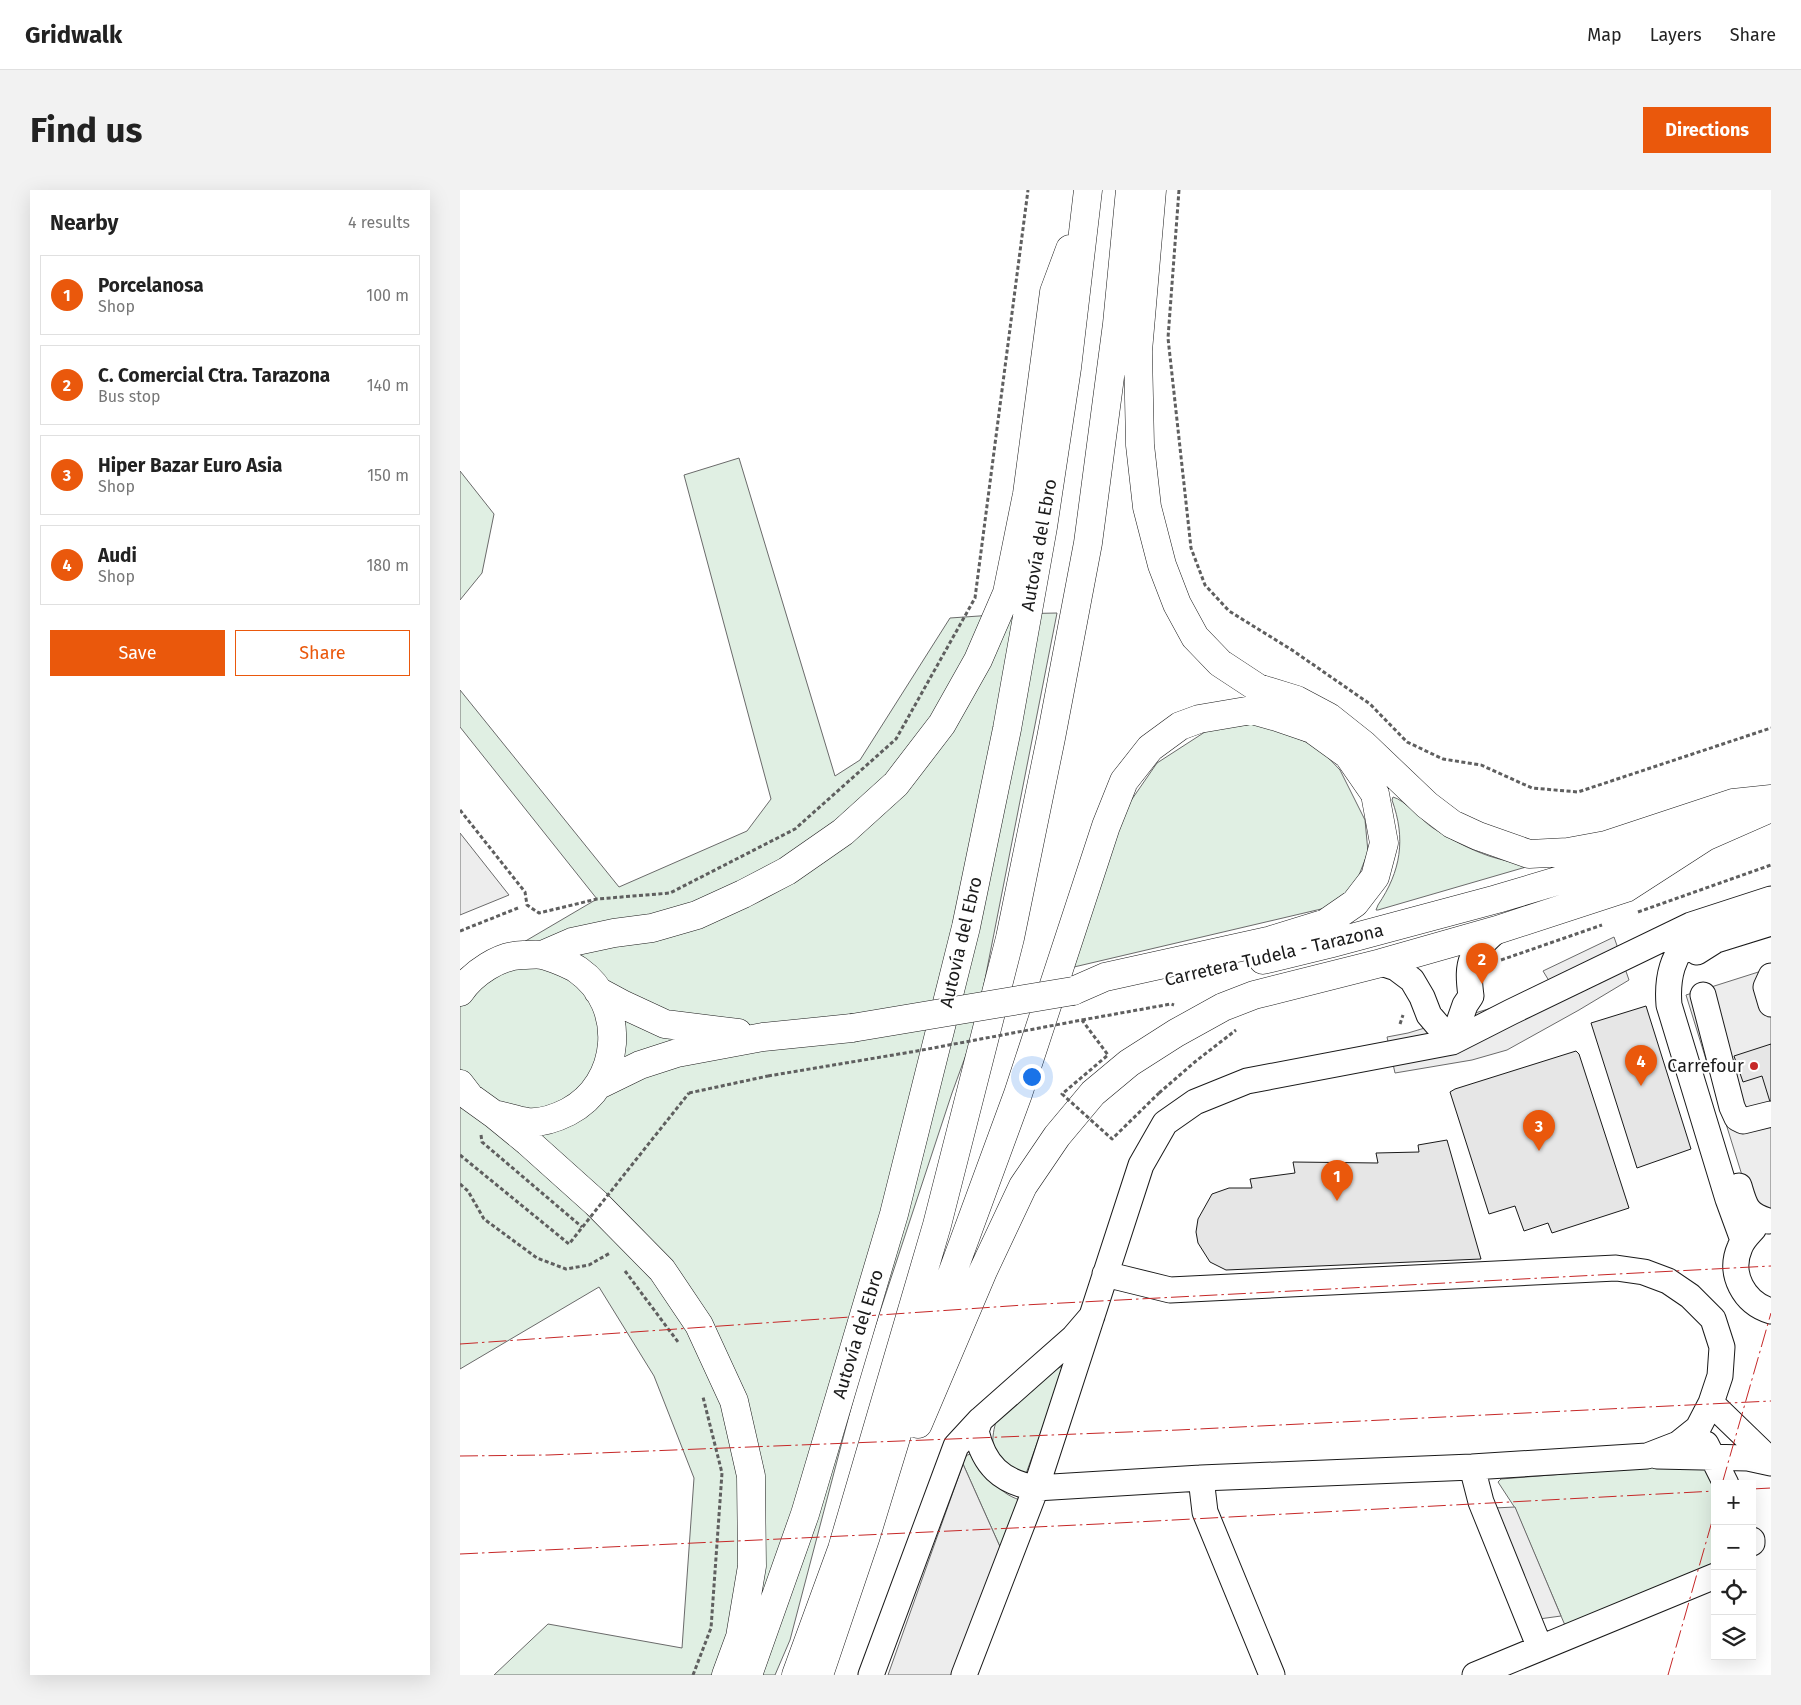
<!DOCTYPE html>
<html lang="en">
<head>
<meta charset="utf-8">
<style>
  body { margin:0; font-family:"Fira Sans",sans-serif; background:#f2f2f2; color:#222 }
  .controls { position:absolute; right:15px; bottom:15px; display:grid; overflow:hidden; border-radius:0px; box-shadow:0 5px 20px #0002 }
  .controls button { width:45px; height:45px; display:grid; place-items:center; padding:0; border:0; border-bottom:1px solid #e0e0e0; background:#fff; color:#222; font:25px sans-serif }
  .you { position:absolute; left:571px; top:886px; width:18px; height:18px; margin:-12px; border:4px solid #fff; border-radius:50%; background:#1a73e8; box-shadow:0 0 0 8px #1a73e833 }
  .badge { display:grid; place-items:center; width:32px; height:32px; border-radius:50%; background:#ea580c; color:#fff; font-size:16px; font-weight:700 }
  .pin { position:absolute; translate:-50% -41px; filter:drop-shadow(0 1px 2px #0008) }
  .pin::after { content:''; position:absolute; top:26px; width:18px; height:15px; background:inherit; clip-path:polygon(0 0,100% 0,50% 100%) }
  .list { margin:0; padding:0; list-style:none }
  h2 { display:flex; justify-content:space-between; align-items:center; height:65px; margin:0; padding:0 20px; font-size:21px }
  h2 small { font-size:16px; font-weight:400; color:#767676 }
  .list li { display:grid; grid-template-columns:32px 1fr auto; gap:15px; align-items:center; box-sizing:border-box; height:80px; margin:0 10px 10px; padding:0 10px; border:1px solid #e0e0e0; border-radius:0px }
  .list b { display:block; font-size:19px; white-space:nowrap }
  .list p { margin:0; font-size:16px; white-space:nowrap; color:#767676 }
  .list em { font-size:16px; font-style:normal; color:#767676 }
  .actions { display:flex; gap:10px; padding:15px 20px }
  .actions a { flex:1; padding:11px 0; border:1px solid #ea580c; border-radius:0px; text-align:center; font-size:18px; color:#ea580c }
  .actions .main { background:#ea580c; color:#fff }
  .icon { flex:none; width:28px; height:28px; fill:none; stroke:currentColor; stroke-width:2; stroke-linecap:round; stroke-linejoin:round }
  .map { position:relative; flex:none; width:1311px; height:1485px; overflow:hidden; border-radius:0px }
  header { display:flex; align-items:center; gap:30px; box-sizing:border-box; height:70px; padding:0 25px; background:#fff; border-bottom:1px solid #e0e0e0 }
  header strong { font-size:24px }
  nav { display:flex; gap:28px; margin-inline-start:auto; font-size:18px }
  .intro { display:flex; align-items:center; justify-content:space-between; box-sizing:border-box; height:120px; padding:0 30px }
  h1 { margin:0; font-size:35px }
  .button { padding:12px 22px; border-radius:0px; background:#ea580c; color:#fff; font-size:18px; font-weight:700 }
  main { display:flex; gap:30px; padding:0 30px }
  aside { flex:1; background:#fff; border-radius:0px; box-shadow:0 5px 20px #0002 }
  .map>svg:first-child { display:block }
  .green { fill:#e0efe3; stroke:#6a6a6a }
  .parking { fill:#ededed; stroke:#6a6a6a }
  .building { fill:#e6e6e6; stroke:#1a1a1a }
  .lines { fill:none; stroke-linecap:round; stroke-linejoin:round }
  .minor-casing { stroke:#1a1a1a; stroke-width:27 }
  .highway-casing { stroke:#1a1a1a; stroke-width:29 }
  .path { stroke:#5f5f5f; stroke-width:3; stroke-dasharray:4 2.5; stroke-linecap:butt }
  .minor { stroke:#fff; stroke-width:25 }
  .highway { stroke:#fff; stroke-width:28 }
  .highway-bridge-casing { stroke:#1a1a1a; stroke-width:29; stroke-linecap:butt }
  .path-bridge { stroke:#5f5f5f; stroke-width:3; stroke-dasharray:4 2.5; stroke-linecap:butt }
  .highway-bridge { stroke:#fff; stroke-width:28 }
  .power { stroke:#c62828; stroke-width:1; stroke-dasharray:18 4 2.5 4; stroke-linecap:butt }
  .poi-dot { fill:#c62828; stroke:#fff; stroke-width:2 }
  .labels { text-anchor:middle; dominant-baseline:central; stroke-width:4; stroke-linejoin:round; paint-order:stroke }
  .street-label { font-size:18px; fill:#1a1a1a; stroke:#fff }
  .poi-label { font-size:18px; fill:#1a1a1a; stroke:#fff; text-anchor:end }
</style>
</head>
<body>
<header>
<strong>Gridwalk</strong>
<nav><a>Map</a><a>Layers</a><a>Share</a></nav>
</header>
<div class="intro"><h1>Find us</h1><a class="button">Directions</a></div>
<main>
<aside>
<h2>Nearby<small>4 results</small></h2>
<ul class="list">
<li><span class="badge">1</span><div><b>Porcelanosa</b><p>Shop</p></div><em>100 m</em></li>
<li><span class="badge">2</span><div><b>C. Comercial Ctra. Tarazona</b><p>Bus stop</p></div><em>140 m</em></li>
<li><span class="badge">3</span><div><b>Hiper Bazar Euro Asia</b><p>Shop</p></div><em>150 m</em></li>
<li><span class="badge">4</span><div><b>Audi</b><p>Shop</p></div><em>180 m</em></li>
</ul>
<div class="actions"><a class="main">Save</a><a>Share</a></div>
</aside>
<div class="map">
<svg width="1311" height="1485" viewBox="0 0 1311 1485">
  <rect width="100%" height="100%" fill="#fff"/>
  <path class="green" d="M279 268 375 586 400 570 490 428 548 424 597 423 515 840 492 903 402 1176 330 1450 315 1485H34L88 1434 222 1458 234 1288 194 1186 139 1097 0 1179V802L40 766 137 709 0 537V500L159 697 287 641 311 609 224 285Z
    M0 281 34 324 22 383 0 410Z
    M801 533 858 557 880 580 905 630 908 662 894 698 874 716 614 777 661 625 697 573 748 540Z
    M933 607C945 610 961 630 973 638 990 649 1009 659 1029 666 1041 670 1054 672 1066 677L918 720H916L918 715C941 681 946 649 932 610Z
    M600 1177H605L564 1289C557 1284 548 1280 541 1274 530 1264 532 1244 536 1232L592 1181Z
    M511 1264C525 1282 537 1303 560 1310L541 1359 503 1274C504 1268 505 1265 511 1264Z
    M1231 1274 1244 1279 1253 1286 1255 1294V1379L1107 1440 1055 1318 1038 1292 1041 1289Z"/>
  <path class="parking" d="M0 643 49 705 0 725Z
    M1154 747 1169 790 1119 820 1047 860 1012 870 935 883 927 847 948 843 1055 811 1091 794 1083 781Z
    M1311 778V1020L1290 1011 1226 805Z
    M503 1274 541 1359 500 1485H428Z
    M1055 1317 1101 1426 1079 1429 1034 1318Z"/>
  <path class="building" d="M1186 816 1231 959 1177 978 1131 833Z
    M1311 854V915L1302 886 1283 892 1274 866Z
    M1116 861 1119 864 1169 1018 1092 1043 1088 1033 1064 1041 1055 1016 1029 1024 990 902 995 899Z
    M987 950 1021 1069 766 1080 750 1072 738 1053 736 1042 738 1029 752 1004 769 998H792L790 989 835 983 833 972 918 973 916 963 959 962 958 955Z"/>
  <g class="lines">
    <defs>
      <path id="minor" d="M1250 741C1245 743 1239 744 1235 747 1211 761 1207 791 1209 815L1268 1009 1283 1050
        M1237 762 1256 750 1311 733
        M921 773 936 778 952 790 962 807 969 825 992 852 1005 815 1011 806C1006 770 1011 763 1037 740
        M1311 786 1306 797 1311 814
        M1243 805 1272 917 1277 928 1283 931 1311 924
        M1279 996C1285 1016 1286 1024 1308 1031
        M1294 1038C1289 1044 1283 1049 1280 1057 1268 1084 1284 1113 1311 1121
        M632 1126 614 1147 520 1230 516 1241C524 1275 541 1292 576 1298L741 1288 1012 1277 1187 1266 1218 1254 1238 1238 1251 1213 1260 1186 1262 1157 1253 1129 1230 1106 1208 1091 1184 1082 1156 1078 710 1100 645 1084
        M1251 1213 1311 1271
        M1246 1254 1266 1294
        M1197 1266 1288 1268 1311 1273
        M1012 1277 1021 1312 1080 1458
        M741 1288 745 1322 812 1485
        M1292 1350V1353
        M411 1485 496 1256 520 1230
        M504 1485 576 1298 681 975 705 933 735 912 787 891 992 852 1051 822 1231 735 1311 709
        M1015 1485 1255 1386"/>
      <path id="highway" d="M692 0 678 161 680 255 687 317 702 375 717 414 735 447 760 473 798 498 837 510 869 527 903 554 967 615 992 634 1018 646 1069 664 1108 662 1146 655 1273 613 1311 609
        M82 765 112 752 154 743 192 738 237 725 283 704 327 681 383 642 436 594 482 534 518 470 547 403 567 304 594 102 610 59
        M803 770 869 754 1037 709 1245 647 1311 618
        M138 801 164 815 205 834 278 843
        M0 802C13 783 40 765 63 765 69 765 77 764 82 765 91 767 111 775 118 780 168 815 162 894 108 922 96 928 81 933 68 932 58 931 48 927 38 925
        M0 894 10 907 35 925 68 952 136 1013 202 1080 239 1135 274 1211 291 1286 292 1376 280 1447 266 1485
        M139 895 180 875 217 863 303 847 392 838
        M458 1234 523 1081 563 996 597 946 633 903 669 873 716 843 763 817 794 805 921 773 1037 740 1166 698 1245 647
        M288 1485 345 1324 434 1024 506 737 547 539 583 337 607 178 628 0
        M336 1485 382 1359 477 1035 550 748 591 548 628 353 657 134 670 0
        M359 1485 406 1346 457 1179 558 904 646 636 664 591 690 558 720 536 739 529 792 520 817 527 852 539 888 565 915 604 924 653 915 687 895 713 866 733 808 751 645 787 613 801"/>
    </defs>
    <use href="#minor" class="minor-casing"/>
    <use href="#highway" class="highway-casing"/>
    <path class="path" d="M719 0 708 148 731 358 745 395 769 421 832 460 910 514 947 552 983 569 1021 575 1072 598 1118 602 1311 538
      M0 620 65 702 67 715 79 723 137 709 210 703 335 639 436 549 515 408 568 0
      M1178 722 1311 675
      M0 741 58 718
      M1041 770 1142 735
      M622 830 711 814 714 815
      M940 834 943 825
      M229 903 308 886
      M699 903 736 871 776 840
      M21 945 22 952 122 1037
      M0 994 8 1001 24 1029 77 1068 106 1079 129 1075 150 1063
      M165 1081 218 1152
      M233 1485 251 1438 262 1283 243 1207"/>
    <use href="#minor" class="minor"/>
    <use href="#highway" class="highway"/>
    <defs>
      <path id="highway-bridge" d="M392 838 613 801"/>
    </defs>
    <use href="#highway-bridge" class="highway-bridge-casing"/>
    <path class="path-bridge" d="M308 886 457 861 622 830 648 865 602 904 652 949 699 903
      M0 965 109 1054 229 903"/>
    <use href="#highway-bridge" class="highway-bridge"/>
    <path class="power" d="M0 1154 564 1115 1311 1076
      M0 1266 88 1265 718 1240 1311 1211
      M1262 1294 1311 1123
      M1292 1299 1311 1298
      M0 1364 639 1334 1255 1301
      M1208 1485 1255 1321"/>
  </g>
  <circle class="poi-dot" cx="1294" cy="876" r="5"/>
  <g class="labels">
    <g class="street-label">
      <text transform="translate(579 355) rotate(-80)">Autovía del Ebro</text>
      <text transform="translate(501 752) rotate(-77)">Autovía del Ebro</text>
      <text transform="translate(814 765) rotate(-13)">Carretera Tudela - Tarazona</text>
      <text transform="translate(398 1144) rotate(-73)">Autovía del Ebro</text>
    </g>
    <g class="poi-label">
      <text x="1284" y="876">Carrefour</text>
    </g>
  </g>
</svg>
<div class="controls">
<button>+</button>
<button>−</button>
<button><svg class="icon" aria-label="locate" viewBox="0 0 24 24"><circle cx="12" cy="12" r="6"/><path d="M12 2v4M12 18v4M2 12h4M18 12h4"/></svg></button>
<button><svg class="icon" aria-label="layers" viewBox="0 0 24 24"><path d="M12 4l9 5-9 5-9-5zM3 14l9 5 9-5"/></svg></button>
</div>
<div class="you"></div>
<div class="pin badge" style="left:877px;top:1011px">1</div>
<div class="pin badge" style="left:1022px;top:794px">2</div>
<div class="pin badge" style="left:1079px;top:961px">3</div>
<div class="pin badge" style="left:1181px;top:896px">4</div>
</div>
</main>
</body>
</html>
